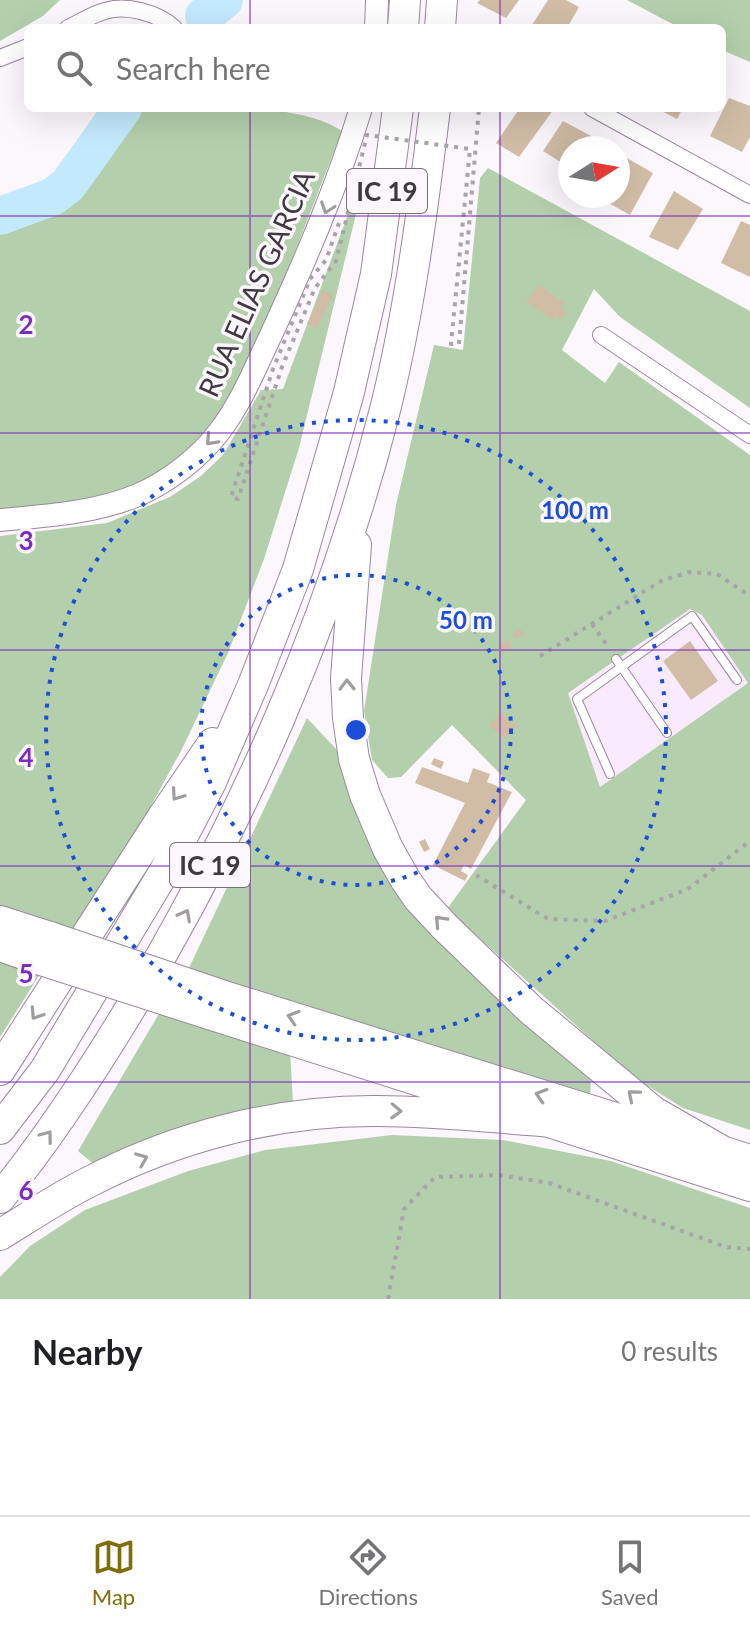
<!DOCTYPE html>
<html lang="en">
<head>
<meta charset="utf-8">
<style>
  body { margin:0; font-family:Lato,sans-serif; background:#f6f6f6; color:#202124 }
  .compass { position:absolute; left:558px; top:136px; width:72px; height:72px; border-radius:50%; background:#fff; box-shadow:0 8px 32px #0002; rotate:79deg }
  .list { margin:0; padding:0; list-style:none }
  h2 { display:flex; justify-content:space-between; align-items:center; height:104px; margin:0; padding:0 32px; font-size:34px }
  h2 small { font-size:26px; font-weight:400; color:#757577 }
  .icon { flex:none; width:44px; height:44px; fill:none; stroke:currentColor; stroke-width:2; stroke-linecap:round; stroke-linejoin:round }
  .map { position:relative; flex:none; width:750px; height:1299px; overflow:hidden }
  .search { position:absolute; background:#fff; box-shadow:0 8px 32px #0002; left:24px; right:24px; top:24px; height:88px; display:flex; align-items:center; gap:20px; box-sizing:border-box; padding:0 28px; border-radius:12px; color:#757577; font-size:30px }
  .sheet { height:216px; background:#fff }
  nav { display:flex; justify-content:space-around; align-items:center; box-sizing:border-box; height:112px; border-top:2px solid #e0e0e0; background:#fff; font-size:22px; color:#757577 }
  nav a { display:grid; justify-items:center; gap:4px }
  nav .on { color:#806e0b }
  .map>svg:first-child { display:block }
  .built { fill:#faeafd }
  .green { fill:#b3cfab; fill-rule:evenodd }
  .lines { fill:none; stroke-linecap:round; stroke-linejoin:round }
  .river { stroke:#c3e9fc; stroke-width:38 }
  .building { fill:#d1bda6 }
  .lane-casing { stroke:#9a889e; stroke-width:10 }
  .street-casing { stroke:#9a889e; stroke-width:18 }
  .secondary-casing { stroke:#9a889e; stroke-width:24 }
  .highway-casing { stroke:#9a889e; stroke-width:32 }
  .path { stroke:#a9a3aa; stroke-width:4; stroke-dasharray:4 6; stroke-linecap:butt }
  .lane { stroke:#fff; stroke-width:8 }
  .street { stroke:#fff; stroke-width:16 }
  .secondary { stroke:#fff; stroke-width:22 }
  .highway { stroke:#fff; stroke-width:30 }
  .highway-bridge-casing { stroke:#9a889e; stroke-width:32; stroke-linecap:butt }
  .path-bridge { stroke:#a9a3aa; stroke-width:4; stroke-dasharray:4 6; stroke-linecap:butt }
  .highway-bridge { stroke:#fff; stroke-width:30 }
  .oneway { stroke:#a09ca0 }
  .grid { fill:none; stroke:#7b2cbf; stroke-width:2; stroke-opacity:0.55 }
  .ring { fill:none; stroke:#1d4ed8; stroke-width:4; stroke-dasharray:4 8 }
  .labels { text-anchor:middle; dominant-baseline:central; stroke-width:7; stroke-linejoin:round; paint-order:stroke }
  .shield { fill:#fcf7fc; stroke:#787179; stroke-width:2 }
  .shield-label { font-size:26px; font-weight:bold; fill:#403841 }
  .street-label { font-size:28px; fill:#403841; stroke:#fcf7fc }
  .grid-label { font-size:26px; text-anchor:middle; font-weight:bold; fill:#7b2cbf; stroke:#fcf7fc; stroke-width:7; stroke-linejoin:round; paint-order:stroke }
  .centre { fill:#1d4ed8; stroke:#fcf7fc; stroke-width:4 }
  .ring-label { font-size:24px; text-anchor:middle; font-weight:bold; fill:#1d4ed8; stroke:#fcf7fc; stroke-width:7; stroke-linejoin:round; paint-order:stroke }
</style>
</head>
<body>
<div class="map">
<svg width="750" height="1299" viewBox="0 0 750 1299">
  <rect width="100%" height="100%" fill="#fcf7fc"/>
  <path class="built" d="M690 609 702 615 749 683 600 787 568 693Z"/>
  <path class="green" d="M0 0H60L43 16 0 41Z
    M627 0H750V62L722 50V28H680Z
    M99 108C162 108 291 97 342 131L263 334 227 413 172 465 144 482 83 503 0 510V206L41 192 59 175Z
    M488 168 750 311V408L620 317 594 289 562 350 605 383 619 362 750 455V1130L683 1108 632 1076 447 909 526 800 452 725 401 777 388 778 372 760 364 711 396 505 434 345 463 350 480 178ZM690 609 702 615 748 683 600 787 568 693Z
    M358 206 299 448 264 559 228 653 182 749 80 935 0 908V536L107 523 170 497 201 476 223 455 261 390 283 389 347 217Z
    M307 718 337 750 373 851 591 1074 590 1101 189 968Z
    M0 958 40 974 0 1037Z
    M160 1012 290 1049 293 1103 95 1165 78 1151Z
    M392 1135 503 1140 611 1161 750 1208V1299H0V1277L30 1246 85 1210 188 1171 265 1150Z"/>
  <g class="lines">
    <path class="river" d="M204 16 224 0
      M0 216 52 197 68 185 123 108"/>
  </g>
  <path class="building" d="M480 0H519L506 18 477 3Z
    M548 0H566L579 7 567 28H530Z
    M729 98 750 106V137L742 152 710 136Z
    M520 108 554 109 519 157 496 143Z
    M656 108H683L677 119Z
    M563 121 593 137 587 148H570V168L543 151Z
    M618 153 653 173 630 215 596 196H618Z
    M674 191 703 209 678 250 649 237Z
    M741 221 750 225V277L721 263Z
    M538 285 565 303 561 308 567 312 561 320 556 316 553 320 526 302Z
    M323 290 333 295 317 328 307 324Z
    M521 629 524 635 515 639 512 634Z
    M507 640 511 647 502 653 498 646Z
    M690 641 718 681 691 700 663 661Z
    M501 712 517 726 505 739 489 725Z
    M434 758 444 762 441 769 431 764Z
    M422 767 468 783 473 768 490 774 487 782 512 792 471 869 464 865 461 871 468 875 465 881 433 865 465 803 415 783Z
    M425 839 430 849 424 852 419 842Z"/>
  <g class="lines">
    <defs>
      <path id="lane" d="M616 659 667 733
        M610 774 577 699 692 616 737 680"/>
      <path id="street" d="M68 28C80 23 92 14 105 11 126 4 158 13 174 28
        M0 58 28 47
        M592 108 750 195
        M601 335 750 435"/>
      <path id="secondary" d="M376 28 377 0
        M0 520C46 516 95 513 138 495 168 482 199 458 219 432 242 402 255 368 271 335 305 261 337 187 361 108"/>
      <path id="highway" d="M403 28 405 0
        M440 28 442 0
        M356 545 346 678 348 718 354 759 365 795 388 849 405 879 418 898 445 927 531 1010 654 1112 722 1151
        M0 921 50 937
        M0 946 41 960
        M221 995 750 1160
        M209 1014 750 1186
        M0 1070 162 818 213 743
        M0 1129 45 1070 164 872 211 782 253 685 298 569 349 392 376 274 398 108
        M0 1198C49 1138 90 1075 130 1009 242 823 333 617 386 406 410 308 423 207 435 108
        M0 1235C29 1217 59 1197 89 1182 177 1136 279 1110 378 1111 437 1111 496 1118 555 1122"/>
    </defs>
    <use href="#lane" class="lane-casing"/>
    <use href="#street" class="street-casing"/>
    <use href="#secondary" class="secondary-casing"/>
    <use href="#highway" class="highway-casing"/>
    <path class="path" d="M592 624 608 647
      M540 656 661 581 689 572 717 574 750 596
      M476 875 548 919 605 921 688 889 750 841
      M388 1299 404 1209 435 1177 499 1175 549 1183 726 1247 750 1249"/>
    <use href="#lane" class="lane"/>
    <use href="#street" class="street"/>
    <use href="#secondary" class="secondary"/>
    <use href="#highway" class="highway"/>
    <defs>
      <path id="highway-bridge" d="M50 937 221 995
        M41 960 209 1014"/>
    </defs>
    <use href="#highway-bridge" class="highway-bridge-casing"/>
    <path class="path-bridge" d="M339 223 326 260 310 279 273 369 231 497 238 499 282 367 315 288 336 261 367 135 470 149 451 344H459L479 108"/>
    <use href="#highway-bridge" class="highway-bridge"/>
  </g>
  <defs><path id="oneway-chevron" d="M-2-3.5L2.5 0L-2 3.5" fill="none" stroke-width="1.6" stroke-linecap="round" stroke-linejoin="round" transform="scale(2)"/></defs>
  <g class="oneway">
    <use href="#oneway-chevron" transform="translate(327 208) rotate(109)"/>
    <use href="#oneway-chevron" transform="translate(211 440) rotate(133)"/>
    <use href="#oneway-chevron" transform="translate(347 685) rotate(-91)"/>
    <use href="#oneway-chevron" transform="translate(177 795) rotate(125)"/>
    <use href="#oneway-chevron" transform="translate(185 915) rotate(-62)"/>
    <use href="#oneway-chevron" transform="translate(440 921) rotate(-133)"/>
    <use href="#oneway-chevron" transform="translate(36 1014) rotate(123)"/>
    <use href="#oneway-chevron" transform="translate(293 1017) rotate(-163)"/>
    <use href="#oneway-chevron" transform="translate(541 1095) rotate(-163)"/>
    <use href="#oneway-chevron" transform="translate(633 1095) rotate(-140)"/>
    <use href="#oneway-chevron" transform="translate(396 1111) rotate(2)"/>
    <use href="#oneway-chevron" transform="translate(47 1136) rotate(-53)"/>
    <use href="#oneway-chevron" transform="translate(142 1159) rotate(-22)"/>
  </g>
  <path class="grid" d="M250 0V28M500 0V28M250 108V1299M500 108V1299M0 216H750M0 433H750M0 650H750M0 866H750M0 1082H750"/>
  <g class="ring">
    <circle cx="356" cy="730" r="155"/>
    <circle cx="356" cy="730" r="310"/>
  </g>
  <g class="labels">
    <g class="shield">
      <rect x="347" y="169" width="80" height="44" rx="6"/>
      <rect x="170" y="843" width="80" height="44" rx="6"/>
    </g>
    <g class="shield-label">
      <text x="387" y="191">IC 19</text>
      <text x="210" y="865">IC 19</text>
    </g>
    <g class="street-label">
      <text transform="translate(256 283) rotate(-66)">RUA ELIAS GARCIA</text>
    </g>
  </g>
  <g class="grid-label">
    <text x="26" y="334">2</text>
    <text x="26" y="550">3</text>
    <text x="26" y="767">4</text>
    <text x="26" y="983">5</text>
    <text x="26" y="1200">6</text>
  </g>
  <circle cx="356" cy="730" r="12" class="centre"/>
  <g class="ring-label">
    <text x="575" y="519">100 m</text>
    <text x="466" y="629">50 m</text>
  </g>
</svg>
<svg class="compass" viewBox="-18 -18 36 36"><path d="M0-13l5 13h-10z" fill="#e53935"/><path d="M0 13l5-13h-10z" fill="#757577"/></svg>
<div class="search"><svg class="icon" aria-label="search" viewBox="0 0 24 24"><circle cx="10" cy="10" r="6"/><path d="M15 15l6 6"/></svg>Search here</div>
</div>
<section class="sheet">
<h2>Nearby<small>0 results</small></h2>
<ul class="list">
</ul>
</section>
<nav>
<a class="on"><svg class="icon" aria-label="map" viewBox="0 0 24 24"><path d="M3 6l6-2 6 2 6-2v14l-6 2-6-2-6 2zM9 4v14M15 6v14"/></svg>Map</a>
<a><svg class="icon" aria-label="directions" viewBox="0 0 24 24"><path d="M12 3l9 9-9 9-9-9zM9 14v-3h6M13 9l2 2-2 2"/></svg>Directions</a>
<a><svg class="icon" aria-label="saved" viewBox="0 0 24 24"><path d="M7 4h10v16l-5-4-5 4z"/></svg>Saved</a>
</nav>
</body>
</html>
